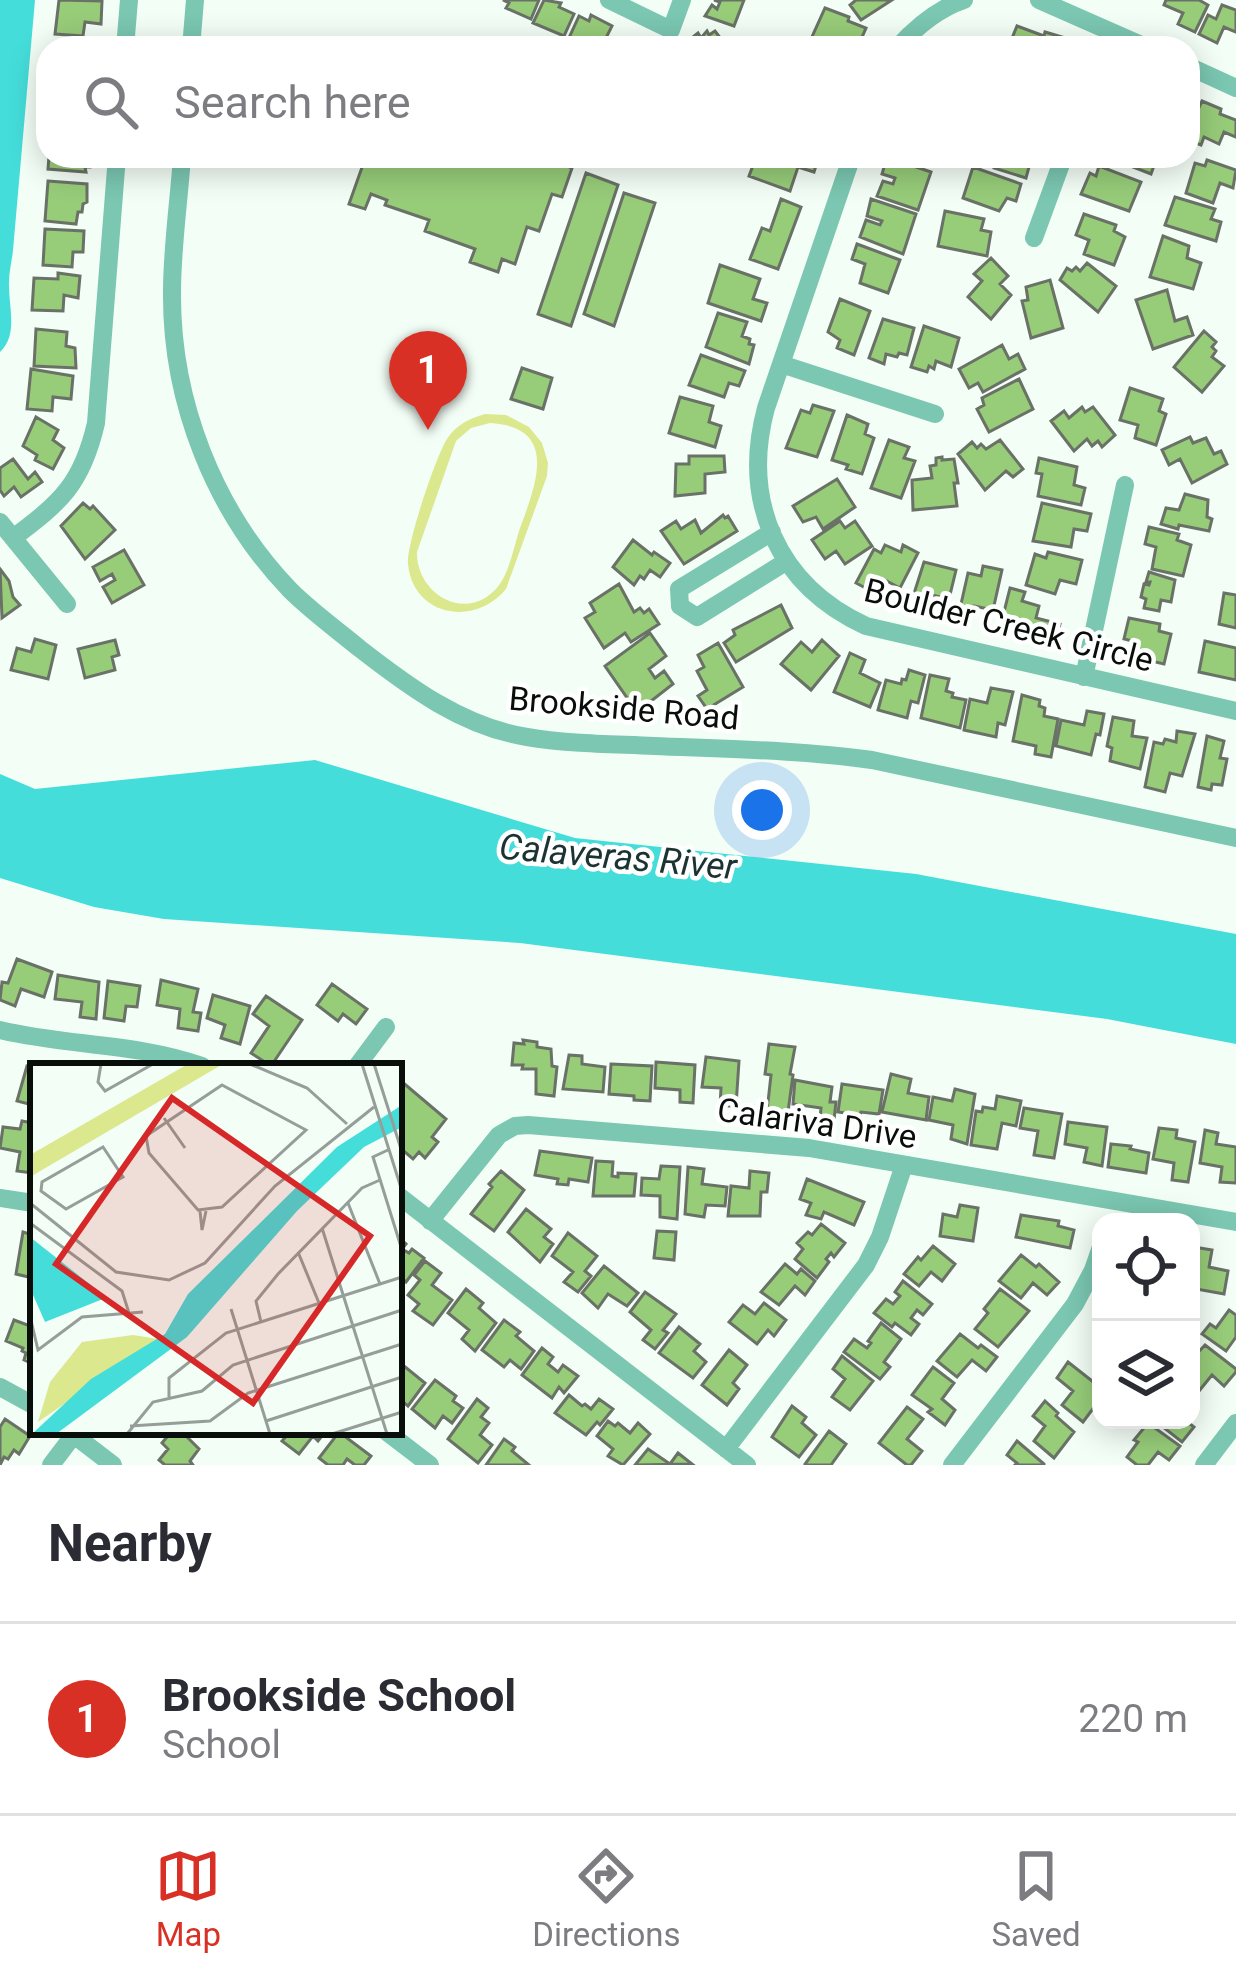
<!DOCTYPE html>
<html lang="en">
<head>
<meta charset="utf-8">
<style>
  body { margin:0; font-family:Roboto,sans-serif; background:#f7f7f7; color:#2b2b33 }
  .controls { position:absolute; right:36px; bottom:36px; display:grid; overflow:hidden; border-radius:24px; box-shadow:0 6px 30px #0003 }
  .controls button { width:108px; height:108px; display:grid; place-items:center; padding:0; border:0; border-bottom:3px solid #e1e1e2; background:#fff; color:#2b2b33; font:60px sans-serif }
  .you { position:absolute; left:762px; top:810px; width:42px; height:42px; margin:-30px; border:9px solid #fff; border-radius:50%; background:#1a73e8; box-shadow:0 0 0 18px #1a73e833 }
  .badge { display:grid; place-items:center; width:78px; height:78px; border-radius:50%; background:#d93025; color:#fff; font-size:39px; font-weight:700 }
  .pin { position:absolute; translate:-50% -99px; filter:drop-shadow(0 3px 6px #0008) }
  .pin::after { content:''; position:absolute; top:63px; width:42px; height:36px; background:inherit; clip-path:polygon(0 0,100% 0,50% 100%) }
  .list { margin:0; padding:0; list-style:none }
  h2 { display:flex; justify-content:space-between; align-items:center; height:156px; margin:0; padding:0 48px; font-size:51px }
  h2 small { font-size:39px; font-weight:400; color:#7c7c81 }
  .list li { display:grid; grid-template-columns:78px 1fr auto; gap:36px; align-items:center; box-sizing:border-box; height:192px; padding:0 48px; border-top:3px solid #e1e1e2 }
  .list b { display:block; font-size:45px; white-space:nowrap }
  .list p { margin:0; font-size:39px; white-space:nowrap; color:#7c7c81 }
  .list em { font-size:39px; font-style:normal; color:#7c7c81 }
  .icon { flex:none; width:66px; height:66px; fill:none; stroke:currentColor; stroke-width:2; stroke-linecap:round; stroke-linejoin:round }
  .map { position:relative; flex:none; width:1236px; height:1465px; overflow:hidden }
  .search { position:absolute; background:#fff; box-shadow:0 6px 30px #0003; left:36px; right:36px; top:36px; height:132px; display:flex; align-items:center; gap:30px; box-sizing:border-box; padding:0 42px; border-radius:36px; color:#7c7c81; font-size:45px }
  .sheet { height:348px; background:#fff }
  nav { display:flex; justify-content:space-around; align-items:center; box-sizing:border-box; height:168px; border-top:3px solid #e1e1e2; background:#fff; font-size:33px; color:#7c7c81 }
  nav a { display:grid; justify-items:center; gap:6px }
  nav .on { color:#d93025 }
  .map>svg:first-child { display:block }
  .green { fill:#dbe88d; fill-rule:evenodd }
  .water { fill:#44ddda }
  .building { fill:#97cc79; stroke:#6a7166; stroke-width:3 }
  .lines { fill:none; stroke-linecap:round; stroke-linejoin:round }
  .minor { stroke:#7bc7b1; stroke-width:18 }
  .labels { text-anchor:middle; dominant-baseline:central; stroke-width:9; stroke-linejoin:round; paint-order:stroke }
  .street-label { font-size:33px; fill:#090e0b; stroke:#fff }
  .water-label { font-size:36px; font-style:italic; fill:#1b3433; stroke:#fff }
  .inset-road { fill:none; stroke:#959e98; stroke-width:3 }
  .view { fill:#d62828; fill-opacity:0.15; stroke:#d62828; stroke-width:6 }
  .inset-edge { fill:none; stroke:#090e0b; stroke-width:6 }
</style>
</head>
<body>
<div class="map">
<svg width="1236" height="1465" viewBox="0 0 1236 1465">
  <rect width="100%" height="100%" fill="#f3fef6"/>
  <path class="green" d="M485 414 506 415 529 427 542 443 548 463 547 476 506 589C475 627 413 617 408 564 406 545 436 456 447 439 456 425 470 418 485 414ZM490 423C562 427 534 489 519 531 513 550 509 576 494 591 462 622 416 592 417 552L456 441 471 428Z"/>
  <path class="water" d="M0 0H35L13 250C12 261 9 271 9 282 8 306 19 334 0 352Z
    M315 760 575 838 916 874 1236 934V1044L1107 1019 520 943 164 919 94 907 0 878V774L35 789Z"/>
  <path class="building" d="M59 0 102 1 101 24 85 22 83 36 55 34Z
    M503 0H539L531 19 506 8 509 3Z
    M544 0 561 3 559 7 574 14 564 36 533 23Z
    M714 0H744L734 26 705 16 712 5 717 9 720 2Z
    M892 0 861 20 850 5 856 0Z
    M1166 0H1199L1208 5 1195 32 1178 24 1183 13 1164 5Z
    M1222 5 1236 10V32L1224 27 1217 43 1199 34 1208 15 1216 19Z
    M825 8 849 17 848 21 866 28 859 44 846 38 843 45 849 48H807Z
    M591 15 612 26 601 48H586L568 40 579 16 589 21Z
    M1017 26 1044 36 1045 32 1072 40 1069 48H1008Z
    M707 31 709 35 715 31 728 48H687L684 44 698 33 701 38Z
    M1202 101 1221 109 1220 114 1236 120V137L1224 132 1219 144 1204 137 1201 145 1188 140V132Z
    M49 156H90V167H85L86 172 48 169Z
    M366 156 398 159 399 156H565L562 164 572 168 562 197 552 194 539 231 527 227 515 264 502 259 498 272 470 262 475 249 425 231 429 220 385 205 387 200 371 194 365 209 349 204Z
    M770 156H819L814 172 798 167 790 191 749 176 755 160 767 164Z
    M984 156H1032L1026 178 994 168 995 161Z
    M1105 156H1148L1156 160 1151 174Z
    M887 157 931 172 918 210 877 196 883 181 893 184 895 178 882 174Z
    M1207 160 1236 170 1233 188 1220 183 1213 203 1186 193 1195 163 1205 166Z
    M1099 166 1141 182 1129 211 1081 194 1090 173 1096 176Z
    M973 167 1021 184 1016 201 1007 198 999 211 963 198Z
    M586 173 618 185 571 326 538 314Z
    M48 181 87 184V202L83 204 82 212H78L76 224 45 221Z
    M624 193 655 203 614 326 584 314Z
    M1175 197 1215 209 1211 219 1221 222 1216 241 1165 225Z
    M781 199 801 207 778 269 750 259 762 228 770 231Z
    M871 199 916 214 903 254 860 237 866 220 880 225 882 221 867 216Z
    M945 211 984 219 981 230 991 232 987 256 938 246Z
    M1084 214 1116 225 1114 231 1125 237 1114 265 1084 254 1089 240 1076 235Z
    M45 229 84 231 83 252H73L72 267 43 265Z
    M1163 236 1189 246 1187 258 1201 263 1193 289 1150 277Z
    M857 244 900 260 888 293 860 283 865 264 852 259Z
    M991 258 1008 276 1000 284 1011 295 991 319 968 297 982 281 974 274Z
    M1087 263 1116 286 1098 312 1060 280 1067 268 1072 271 1076 267 1080 271Z
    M720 265 760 279 753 299 767 303 761 321 708 303Z
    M58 273 80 276 78 298 64 295 63 311 32 310 34 278 58 279Z
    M1050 280 1063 328 1031 338 1022 301 1028 300 1026 287Z
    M1167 290 1175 321 1187 317 1193 335 1153 349 1136 300Z
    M840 299 870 311 854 355 837 348 840 340 828 332Z
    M718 313 747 322 742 336 750 339 749 344 754 345 749 364 706 347Z
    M883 319 914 328 907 355 899 353 897 357 886 354 884 364 869 358Z
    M924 326 959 338 951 367 936 361 934 369 929 366 927 372 911 367Z
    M36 329 67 332 66 346 75 348 76 368 34 366Z
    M1204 331 1216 342 1212 347 1216 351 1212 357 1224 366 1202 392 1174 367Z
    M1002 345 1009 359 1018 354 1025 369 983 392 978 383 969 388 959 369Z
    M701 355 745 371 739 386 729 383 724 397 689 385Z
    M522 368 552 378 543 409 511 399Z
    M31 369 73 376 71 399 53 397 52 411 27 409Z
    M1019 379 1033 409 989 432 977 409 984 405 982 398Z
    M1130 388 1163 399 1159 411 1166 414 1156 445 1135 438 1138 425 1120 420Z
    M680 397 713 406 709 422 721 426 715 447 669 433Z
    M813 405 834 411 817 457 786 448 801 410 810 413Z
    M1082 407 1085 412 1093 407 1115 435 1102 447 1098 441 1092 446 1087 439 1074 451 1051 421 1064 411 1069 418Z
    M847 415 868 424 865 434 874 438 862 474 846 469 848 465 832 460Z
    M36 417 58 430 53 440 64 448 53 469 35 460 37 455 23 446Z
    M1190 437 1193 443 1206 438 1214 454 1221 451 1227 464 1192 483 1180 459 1169 465 1162 450Z
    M889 440 909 447 904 458 915 461 901 498 871 488Z
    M1000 440 1023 469 1013 477 1006 471 985 490 958 454 972 442 977 448 981 444 986 449Z
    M689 456H724L725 472 705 474V493L675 496 676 464H689Z
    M942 457V460L954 459 958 483H954L957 506 913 510 912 480 932 478 930 466 936 465V458Z
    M1039 458 1077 467 1074 485 1085 488 1081 505 1038 496 1042 474 1036 473Z
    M13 459 28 479 35 472 42 482 21 497 14 487 4 496 0 490V468Z
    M837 479 855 507 823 529 816 517 803 522 793 506Z
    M1185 494 1208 500 1207 517 1212 519 1209 531 1179 525 1178 529 1161 524 1166 508 1179 510Z
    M83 503 90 509 93 506 115 530 85 559 61 526Z
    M1042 503 1091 514 1087 531 1074 529 1071 547 1033 541Z
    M723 515 725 518 728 516 737 531 684 564 661 531 676 521 681 529 695 520 701 533Z
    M840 521 845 528 855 521 872 546 845 564 836 551 825 559 812 540Z
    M1149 527 1179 534 1177 540 1191 545 1183 576 1152 569 1156 547 1145 544Z
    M633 540 652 555 654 552 670 563 660 577 650 570 644 579 640 576 634 585 613 567Z
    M885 545 901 552 903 545 918 553 900 588 881 578 873 592 856 583 874 549 881 553Z
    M124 550 144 585 112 603 103 587 115 580 112 574 100 581 93 567Z
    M1048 552 1082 560 1076 584 1060 580 1055 594 1026 585 1035 554 1046 558Z
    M924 562 956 570 949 599 932 595 929 608 911 603Z
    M983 566 1002 570 993 610 974 606 971 615 959 613 968 573 981 576Z
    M0 569 9 581 13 597 20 605 2 618Z
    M1149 572 1175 580 1171 602 1161 600 1159 611 1144 608 1146 599 1141 597 1144 584 1149 585 1150 582H1146Z
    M619 584 634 612 640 608 644 613 649 609 659 624 631 642 625 633 604 648 585 618 595 612 590 603Z
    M1010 588 1025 592 1022 601 1039 606 1036 618 1060 624 1055 642 1000 628Z
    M1224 593 1236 595V628L1219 624Z
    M781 605 792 628 736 662 724 643 735 635 733 630Z
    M1129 618 1160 624 1159 631 1171 634 1164 664 1134 657 1136 642 1124 639Z
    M650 633 666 656 649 669 655 678 664 671 673 684 637 712 605 666Z
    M35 639 56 645 48 679 11 670 17 648 31 652Z
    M115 640 119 655 112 657 115 670 85 678 78 649Z
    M822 640 839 656 811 690 781 664 801 642 812 652Z
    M1205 641 1236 648V680L1199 672Z
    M718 643 743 687 707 709 698 696 707 690 697 671 704 667 698 655Z
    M850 653 865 660 860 673 880 683 870 707 834 692Z
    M909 670 925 675 918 703 911 701 907 718 878 710 886 680 901 684 902 679 906 680Z
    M930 675 949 679 946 691 953 693 952 697 966 700 960 728 921 718Z
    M991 688 1013 692 1005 725 998 723 996 737 964 730 970 699 987 703Z
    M1022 695 1040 700 1039 706 1045 708 1044 716 1058 719 1051 757 1035 754 1036 746 1013 741Z
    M1087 711 1104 714 1100 735 1096 734 1091 755 1056 746 1061 720 1084 725Z
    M1113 717 1134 721 1132 736 1147 738 1140 769 1110 761 1112 748 1107 746Z
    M1177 731 1195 734 1182 776 1170 773 1165 792 1145 787 1154 742 1163 744 1165 739 1176 742Z
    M1207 736 1224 741 1220 758 1227 759 1222 785 1212 784 1211 790 1198 787Z
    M17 959 52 972 44 997 21 989 15 1006 0 1000 2 982 8 983Z
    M58 975 99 982 96 1019 80 1017 82 1002 55 999Z
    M161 980 198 989 193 1012 201 1013 198 1031 178 1028 180 1009 157 1005Z
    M108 981 140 986 137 1007 126 1006 124 1021 104 1018Z
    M332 984 367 1009 356 1024 343 1014 338 1021 317 1005Z
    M213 995 250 1006 240 1044 221 1038 225 1025 207 1018Z
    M266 996 302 1020 271 1066 251 1053 269 1026 253 1014Z
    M523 1040 537 1042V1047L551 1049 552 1066 557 1067 554 1096 536 1094V1069H522L523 1065H512L514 1043 524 1044Z
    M769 1044 795 1047 790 1074 793 1075 788 1112 767 1111 771 1075 765 1074Z
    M569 1055 582 1056V1064L605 1067 603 1092 563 1089Z
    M706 1057 739 1061 736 1106H720L721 1088 702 1087Z
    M656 1062 695 1065 693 1103 680 1102V1090L655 1088Z
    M611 1064 652 1066 650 1101 634 1100V1096L609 1094Z
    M27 1066 33 1067V1105L17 1101Z
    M891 1074 911 1079 908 1093 929 1097 926 1120 882 1112Z
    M795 1080 832 1087 830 1102H836L834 1120 820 1118 821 1108 793 1104Z
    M401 1081 446 1119 432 1137 438 1142 425 1158 419 1152 413 1159 399 1147Z
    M842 1084 883 1090 879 1114 861 1112 860 1115 838 1112Z
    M955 1089 975 1094 967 1144 951 1139 953 1125 929 1120 933 1097 952 1101Z
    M997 1096 1021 1101 1016 1126 1002 1123 997 1149 971 1145 976 1111 982 1112 983 1107 995 1109Z
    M1024 1108 1062 1114 1054 1158 1034 1155 1038 1131 1020 1128Z
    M22 1121 33 1123V1173L17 1171 20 1152 0 1148 3 1127 20 1129Z
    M1068 1122 1107 1127 1102 1166 1084 1162 1087 1148 1065 1144Z
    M1159 1128 1177 1130 1176 1138 1195 1142 1188 1182 1172 1180 1174 1163 1153 1159Z
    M1205 1130 1218 1133 1216 1144 1236 1147V1183L1220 1182 1222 1167 1200 1163Z
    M1111 1144 1131 1146 1130 1149 1149 1153 1146 1173 1108 1167Z
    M540 1151 592 1158 588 1182 569 1179 568 1185 557 1184 558 1179 535 1175Z
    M596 1161 613 1162 612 1176 618 1177V1173L636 1174 634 1196H593Z
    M661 1166 680 1167 677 1219 660 1217V1196L641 1195 642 1178 659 1179Z
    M688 1167 704 1169 702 1184 727 1187 725 1206 706 1205 704 1217 685 1214Z
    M501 1171 524 1190 494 1231 471 1214 492 1187 489 1184Z
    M750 1171 769 1173 767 1192H761L760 1216H728L731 1186 749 1188Z
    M807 1179 864 1202 854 1225 824 1212 821 1219 806 1215 811 1203 800 1199Z
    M960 1205 978 1208 973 1241 940 1236 943 1214 957 1217Z
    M526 1209 551 1229 544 1237 553 1244 540 1262 508 1232Z
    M1021 1215 1059 1221 1058 1226 1074 1230 1070 1248 1016 1237Z
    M821 1224 845 1243 834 1257 831 1253 826 1259 829 1262 817 1278 795 1259 803 1249 797 1243 808 1232 812 1235Z
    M657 1231 676 1232 674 1260 654 1258Z
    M23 1232 33 1235V1278L16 1274Z
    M568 1233 597 1256 585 1271 591 1276 578 1292 564 1282 573 1272 552 1256Z
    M399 1238 406 1244 402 1249 409 1253 412 1249 424 1258 406 1282 399 1276Z
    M933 1246 955 1264 942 1281 931 1272 919 1286 904 1274 918 1257 921 1260Z
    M1194 1247 1212 1250 1209 1267 1228 1271 1224 1294 1191 1288Z
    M1021 1255 1036 1267 1039 1264 1059 1282 1047 1295 1033 1283 1021 1298 999 1281Z
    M425 1261 441 1273 432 1285 452 1300 433 1325 413 1311 419 1304 408 1295 420 1280 414 1275Z
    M785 1264 797 1274 801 1269 815 1281 805 1295 795 1286 779 1305 761 1292Z
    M604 1266 638 1293 627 1306 608 1294 598 1308 582 1293Z
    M903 1281 932 1304 923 1315 917 1310 911 1318 919 1324 911 1335 895 1323 892 1327 874 1313 886 1299 893 1304 900 1296 895 1292Z
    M466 1289 483 1303 479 1308 496 1323 475 1351 462 1339 469 1330 448 1313Z
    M1000 1289 1029 1311 998 1347 975 1329 988 1313 984 1309Z
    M645 1292 676 1314 663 1330 668 1333 655 1349 643 1340 651 1330 630 1312Z
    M764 1303 786 1320 774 1336 768 1330 757 1344 729 1322 743 1305 755 1314Z
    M1229 1310 1236 1315V1337L1226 1351 1202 1334 1210 1324 1216 1328Z
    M14 1320 33 1327V1364L24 1360 26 1353 22 1351 23 1348 6 1341Z
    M504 1320 520 1332 516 1336 534 1351 521 1369 510 1360 504 1367 482 1350Z
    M881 1323 901 1339 884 1362 890 1367 880 1379 844 1352 854 1339 867 1348 871 1343 868 1341Z
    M679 1327 700 1344 694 1351 706 1362 693 1378 659 1353Z
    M960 1334 978 1348 981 1345 997 1357 986 1371 972 1360 957 1377 937 1361Z
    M1205 1345 1236 1369V1372L1224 1386 1212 1375 1199 1391 1191 1384V1360Z
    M542 1348 553 1357 548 1364 558 1372 563 1365 578 1376 564 1393 559 1387 552 1398 522 1375Z
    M729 1350 747 1365 733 1383 739 1389 727 1405 702 1385Z
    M842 1356 873 1381 850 1410 832 1397 845 1379 833 1369Z
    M399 1362 425 1383 408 1406 399 1398Z
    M1068 1362 1101 1388V1398L1083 1422 1062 1405 1073 1391 1057 1378Z
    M933 1367 954 1383 942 1399 955 1410 945 1425 928 1412 932 1409 912 1395Z
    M435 1380 456 1396 453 1401 463 1408 452 1423 443 1416 435 1428 412 1409Z
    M569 1395 582 1406 585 1404 591 1409 599 1399 613 1409 600 1425 597 1422 586 1435 555 1413Z
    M477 1399 488 1408 481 1417 489 1423 480 1435 492 1445 478 1463 448 1439Z
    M1045 1401 1058 1413 1056 1416 1074 1432 1054 1458 1034 1441 1045 1426 1033 1416Z
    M792 1406 806 1417 802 1423 816 1435 799 1457 772 1437Z
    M907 1407 923 1419 907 1439 922 1451 911 1465H907L879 1443Z
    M5 1419 30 1436 19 1454 14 1450 8 1459 4 1457 0 1465V1427Z
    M1154 1420H1185L1194 1427 1182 1442Z
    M608 1421 615 1426 618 1423 630 1433 638 1423 650 1434 623 1465 608 1456 613 1449 597 1436Z
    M1148 1423 1180 1446 1169 1460 1158 1452 1148 1465H1137L1127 1457 1138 1442 1134 1440Z
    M829 1431 846 1444 831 1465H806L805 1464Z
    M171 1432H182L199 1449 190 1461 193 1465H165L159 1460 168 1449 162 1443Z
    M290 1432H325L318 1441 313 1436 299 1454 282 1441Z
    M339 1432 371 1456 364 1465H355L347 1459 343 1465H328L319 1458Z
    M504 1439 515 1447 512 1451 529 1465H486Z
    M1017 1441 1044 1464V1465H1015L1017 1463 1007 1455Z
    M648 1449 670 1464 678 1453 692 1464 635 1465Z"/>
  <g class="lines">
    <path class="minor" d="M609 0 671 30 682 0
      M1039 0 1148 48
      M125 48 129 0
      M191 48 195 0
      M897 48C916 27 937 9 964 0
      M1188 66 1236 88
      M182 156C179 201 172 247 172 292 171 401 214 511 290 590 311 611 336 629 359 648 409 687 463 727 527 737 568 744 612 744 654 746 726 749 800 750 872 760L1236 838
      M852 156 766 408C741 501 777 585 866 626L1236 711
      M1034 238 1064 156
      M781 364 935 414
      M0 522 67 604
      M772 532 679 589 680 606 697 617 787 561
      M13 538C61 502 82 484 96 423L117 156
      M1084 677 1125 485
      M0 1030C66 1046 138 1043 202 1066
      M357 1066 386 1027
      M399 1196 747 1465
      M0 1198 33 1203
      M430 1221 499 1135 515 1126 528 1125 809 1148 1236 1222
      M0 1387 33 1405
      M70 1432 113 1465
      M387 1432 430 1465
      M726 1449 866 1265 880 1237 904 1165
      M51 1465 76 1432
      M952 1465 1075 1304 1093 1270 1101 1247
      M1204 1465 1236 1423"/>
  </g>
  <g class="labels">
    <g class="street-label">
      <text transform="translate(1009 625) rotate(14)">Boulder Creek Circle</text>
      <text transform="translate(624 708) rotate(5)">Brookside Road</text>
      <text transform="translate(817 1123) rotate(8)">Calariva Drive</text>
    </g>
    <g class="water-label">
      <text transform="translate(618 857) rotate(5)">Calaveras River</text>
    </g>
  </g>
  <g transform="translate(30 1063)">
    <rect width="372" height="372" fill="#f3fef6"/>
    <path d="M158 1H193L0 114V92ZM103 272 128 276 8 359 20 319 52 279Z" fill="#dbe88d"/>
    <path d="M372 42V64L334 84 267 148 157 274 26 371H2L61 316 135 271 158 231 307 84ZM0 174 71 230 73 236 15 259 0 225Z" fill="#44ddda"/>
    <path class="inset-road" d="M71 1 68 19 75 28 123 1M220 1 277 25 317 61M332 1 372 128M344 1 372 89M192 22 276 67 192 144 168 147 119 90 116 73ZM134 55 155 85M73 84 93 114 36 146 11 128 12 119ZM360 86 343 94 372 187M0 140 86 209 139 217 175 200 245 123 344 44M318 140 350 221M170 148 172 167 176 148M0 160 92 228 99 250M292 165 357 371M268 189 289 240M201 246 240 371M0 253 8 287 52 254 113 249M231 259 226 238 248 211 332 125 350 117M139 334V315L196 270 372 214M236 358 372 314M100 363 180 358 218 330 372 281M97 371 123 339 172 328 203 302 372 247M302 371 372 349"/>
    <path class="view" d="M142 35 340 173 223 340 26 201Z"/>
    <rect width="372" height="372" class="inset-edge"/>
  </g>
</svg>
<div class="controls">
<button><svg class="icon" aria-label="locate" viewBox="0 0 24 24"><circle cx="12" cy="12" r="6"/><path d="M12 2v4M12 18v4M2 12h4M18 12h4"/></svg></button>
<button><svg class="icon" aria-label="layers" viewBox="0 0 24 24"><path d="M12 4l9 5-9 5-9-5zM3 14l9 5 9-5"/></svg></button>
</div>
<div class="you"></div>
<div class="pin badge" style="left:428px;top:430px">1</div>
<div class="search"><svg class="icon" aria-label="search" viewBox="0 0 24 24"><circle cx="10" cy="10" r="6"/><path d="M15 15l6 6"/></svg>Search here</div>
</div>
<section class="sheet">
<h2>Nearby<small></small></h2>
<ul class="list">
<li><span class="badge">1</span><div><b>Brookside School</b><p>School</p></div><em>220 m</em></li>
</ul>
</section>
<nav>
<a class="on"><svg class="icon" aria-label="map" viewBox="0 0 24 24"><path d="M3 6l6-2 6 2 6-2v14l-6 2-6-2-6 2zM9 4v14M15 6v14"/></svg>Map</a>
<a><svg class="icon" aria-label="directions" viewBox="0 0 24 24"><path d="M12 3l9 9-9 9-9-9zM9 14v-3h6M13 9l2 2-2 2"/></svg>Directions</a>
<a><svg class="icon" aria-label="saved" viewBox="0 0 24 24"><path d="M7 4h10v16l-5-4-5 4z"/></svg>Saved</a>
</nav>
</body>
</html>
